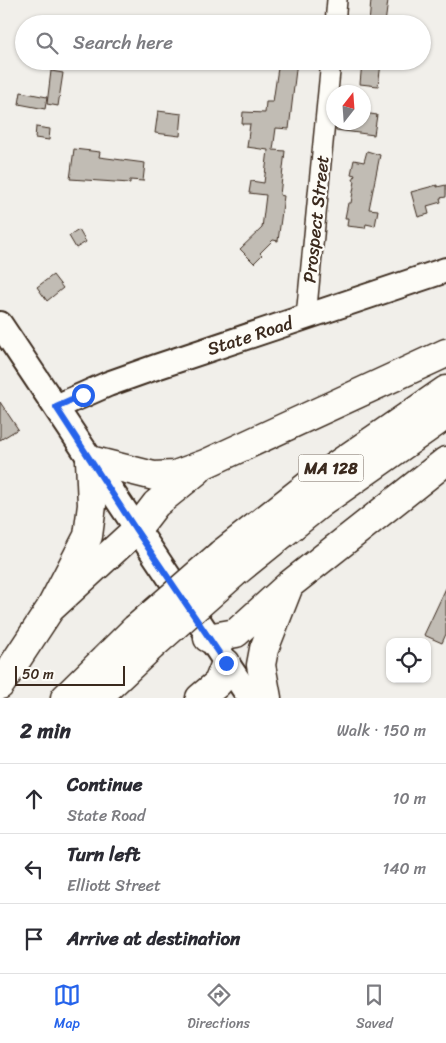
<!DOCTYPE html>
<html lang="en">
<head>
<meta charset="utf-8">
<style>
  body { margin:0; font-family:Sriracha,sans-serif; background:#f2f2f3; color:#2b2b33 }
  .controls { position:absolute; right:15px; bottom:15px; display:grid; overflow:hidden; border-radius:10px; box-shadow:0 1px 4px #0004 }
  .controls button { width:45px; height:45px; display:grid; place-items:center; padding:0; border:0; border-bottom:1px solid #e1e1e2; background:#fff; color:#2b2b33; font:25px sans-serif }
  .compass { position:absolute; left:326px; top:85px; width:45px; height:45px; border-radius:50%; background:#fff; box-shadow:0 1px 4px #0004; rotate:17deg }
  .scale { position:absolute; left:15px; bottom:12px; width:110px; box-sizing:border-box; padding-left:5px; border:2px solid #3b2a1e; border-top:0; font-size:14px; line-height:18px; white-space:nowrap; color:#3b2a1e; -webkit-text-stroke:4px #fdfcf7; paint-order:stroke }
  .stop { position:absolute; width:15px; height:15px; margin:-11px; border:4px solid #2563eb; border-radius:50%; background:#fff }
  .stop.end { background:#2563eb; border-color:#fff; box-shadow:0 1px 5px #0008 }
  .list { margin:0; padding:0; list-style:none }
  h2 { display:flex; justify-content:space-between; align-items:center; height:65px; margin:0; padding:0 20px; font-size:21px }
  h2 small { font-size:16px; font-weight:400; color:#7c7c81 }
  .list li { display:grid; grid-template-columns:32px 1fr auto; gap:15px; align-items:center; box-sizing:border-box; height:70px; padding:0 20px; border-top:1px solid #e1e1e2 }
  .list b { display:block; font-size:19px; white-space:nowrap }
  .list p { margin:0; font-size:16px; white-space:nowrap; color:#7c7c81 }
  .list em { font-size:16px; font-style:normal; color:#7c7c81 }
  .icon { flex:none; width:28px; height:28px; fill:none; stroke:currentColor; stroke-width:2; stroke-linecap:round; stroke-linejoin:round }
  .map { position:relative; flex:none; width:446px; height:698px; overflow:hidden }
  .search { position:absolute; background:#fff; box-shadow:0 1px 4px #0004; left:15px; right:15px; top:15px; height:55px; display:flex; align-items:center; gap:12px; box-sizing:border-box; padding:0 18px; border-radius:28px; color:#7c7c81; font-size:19px }
  .sheet { height:275px; background:#fff }
  nav { display:flex; justify-content:space-around; align-items:center; box-sizing:border-box; height:70px; border-top:1px solid #e1e1e2; background:#fff; font-size:14px; color:#7c7c81 }
  nav a { display:grid; justify-items:center; gap:2px }
  nav .on { color:#2563eb }
  .map>svg:first-child { display:block }
  .building { fill:#c1bcb4; stroke:#3b2a1e }
  .lines { fill:none; stroke-linecap:round; stroke-linejoin:round }
  .minor-casing { stroke:#3b2a1e; stroke-width:22 }
  .major-casing { stroke:#3b2a1e; stroke-width:28 }
  .highway-casing { stroke:#3b2a1e; stroke-width:31 }
  .minor { stroke:#fdfcf7; stroke-width:19 }
  .major { stroke:#fdfcf7; stroke-width:24 }
  .highway { stroke:#fdfcf7; stroke-width:28 }
  .highway-bridge-casing { stroke:#3b2a1e; stroke-width:31; stroke-linecap:butt }
  .highway-bridge { stroke:#fdfcf7; stroke-width:28 }
  .route { stroke:#2563eb; stroke-width:6 }
  .labels { text-anchor:middle; dominant-baseline:central; stroke-width:4.5; stroke-linejoin:round; paint-order:stroke }
  .shield { fill:#fdfcf7; stroke:#75695f; stroke-width:1 }
  .shield-label { font-size:16px; font-weight:bold; fill:#3b2a1e }
  .street-label { font-size:18px; fill:#3b2a1e; stroke:#fdfcf7 }
</style>
</head>
<body>
<div class="map">
<svg width="446" height="698" viewBox="0 0 446 698">
  <rect width="100%" height="100%" fill="#f1efea"/>
  <filter id="ink" filterUnits="userSpaceOnUse"><feTurbulence type="fractalNoise" baseFrequency=".02" numOctaves="2"/><feDisplacementMap in="SourceGraphic" scale="10" xChannelSelector="R" yChannelSelector="G"/><feConvolveMatrix kernelMatrix="1 2 1 2 8 2 1 2 1" color-interpolation-filters="sRGB"/></filter>
  <g filter="url(#ink)">
    <path class="building" d="M371 0H388L385 24H369Z
      M279 61H297L289 129 276 128 273 150 285 151 280 195 284 196 278 241 273 240 260 253 262 255 254 263 240 249 262 228 266 195 249 193 251 181 264 183 268 150 247 147 250 124H242L243 112 265 113 266 102H273Z
      M362 62 381 64 378 86 360 84Z
      M51 71 63 73 58 106 47 104Z
      M21 92 47 97 45 109 19 104Z
      M158 111 182 114 180 136 155 133Z
      M364 113 377 115 374 135 336 130V122H364Z
      M36 127 50 129 49 140 35 138Z
      M74 149 100 152 99 157 145 163 143 181 130 180V183L70 179Z
      M367 151 380 155 369 209 378 210 375 226 366 224 365 228 347 226 348 218H345L348 203H351L355 181 353 180 355 175 351 174 354 160 364 162Z
      M437 185V187L446 185V197L440 198 441 202 427 206 429 214 418 217 411 192Z
      M79 230 86 242 76 248 69 236Z
      M53 275 63 288 47 301 37 287Z
      M0 402 18 429 0 440Z
      M446 588V634L442 643 424 635Z"/>
    <g class="lines">
      <defs>
        <path id="minor" d="M335 24 337 0
          M306 317 331 61"/>
        <path id="major" d="M0 324C83 449 166 574 250 698
          M56 407 108 384 156 367 446 270"/>
        <path id="highway" d="M221 554 315 480 446 390
          M237 571 321 503 446 415
          M50 609 88 536 92 505 90 460 154 476 175 475 205 464 446 353
          M208 638 236 633 289 585 446 461
          M0 685 50 609 136 530 156 504 198 470
          M65 698 135 629
          M97 698 152 646
          M200 698 218 683 226 663
          M267 698 261 665 264 649 288 588"/>
      </defs>
      <use href="#minor" class="minor-casing"/>
      <use href="#major" class="major-casing"/>
      <use href="#highway" class="highway-casing"/>
      <use href="#minor" class="minor"/>
      <use href="#major" class="major"/>
      <use href="#highway" class="highway"/>
      <defs>
        <path id="highway-bridge" d="M135 629 221 554
          M152 646 237 571"/>
      </defs>
      <use href="#highway-bridge" class="highway-bridge-casing"/>
      <use href="#highway-bridge" class="highway-bridge"/>
    </g>
  </g>
  <g class="lines" filter="url(#ink)">
    <path class="route" d="M83 395 56 407 136 530 226 663"/>
  </g>
  <g class="labels">
    <rect class="shield" x="298.5" y="454.5" width="65" height="27" rx="4"/>
    <g class="shield-label">
      <text x="331" y="468">MA 128</text>
    </g>
    <g class="street-label">
      <text transform="translate(316 219) rotate(-84)">Prospect Street</text>
      <text transform="translate(250 336) rotate(-18)">State Road</text>
    </g>
  </g>
</svg>
<div class="controls">
<button><svg class="icon" aria-label="locate" viewBox="0 0 24 24"><circle cx="12" cy="12" r="6"/><path d="M12 2v4M12 18v4M2 12h4M18 12h4"/></svg></button>
</div>
<svg class="compass" viewBox="-18 -18 36 36"><path d="M0-13l5 13h-10z" fill="#e53935"/><path d="M0 13l5-13h-10z" fill="#7c7c81"/></svg>
<div class="scale">50 m</div>
<div class="stop" style="left:83px;top:395px"></div>
<div class="stop end" style="left:226px;top:663px"></div>
<div class="search"><svg class="icon" aria-label="search" viewBox="0 0 24 24"><circle cx="10" cy="10" r="6"/><path d="M15 15l6 6"/></svg>Search here</div>
</div>
<section class="sheet">
<h2>2 min<small>Walk · 150 m</small></h2>
<ul class="list">
<li><svg class="icon" aria-label="ahead" viewBox="0 0 24 24"><path d="M12 20V5M6 11l6-6 6 6"/></svg><div><b>Continue</b><p>State Road</p></div><em>10 m</em></li>
<li><svg class="icon" aria-label="left" viewBox="0 0 24 24"><path d="M17 20v-9H6M10 6l-5 5 5 5"/></svg><div><b>Turn left</b><p>Elliott Street</p></div><em>140 m</em></li>
<li><svg class="icon" aria-label="arrive" viewBox="0 0 24 24"><path d="M6 21V4h12l-3 4 3 4H6"/></svg><div><b>Arrive at destination</b></div></li>
</ul>
</section>
<nav>
<a class="on"><svg class="icon" aria-label="map" viewBox="0 0 24 24"><path d="M3 6l6-2 6 2 6-2v14l-6 2-6-2-6 2zM9 4v14M15 6v14"/></svg>Map</a>
<a><svg class="icon" aria-label="directions" viewBox="0 0 24 24"><path d="M12 3l9 9-9 9-9-9zM9 14v-3h6M13 9l2 2-2 2"/></svg>Directions</a>
<a><svg class="icon" aria-label="saved" viewBox="0 0 24 24"><path d="M7 4h10v16l-5-4-5 4z"/></svg>Saved</a>
</nav>
</body>
</html>
